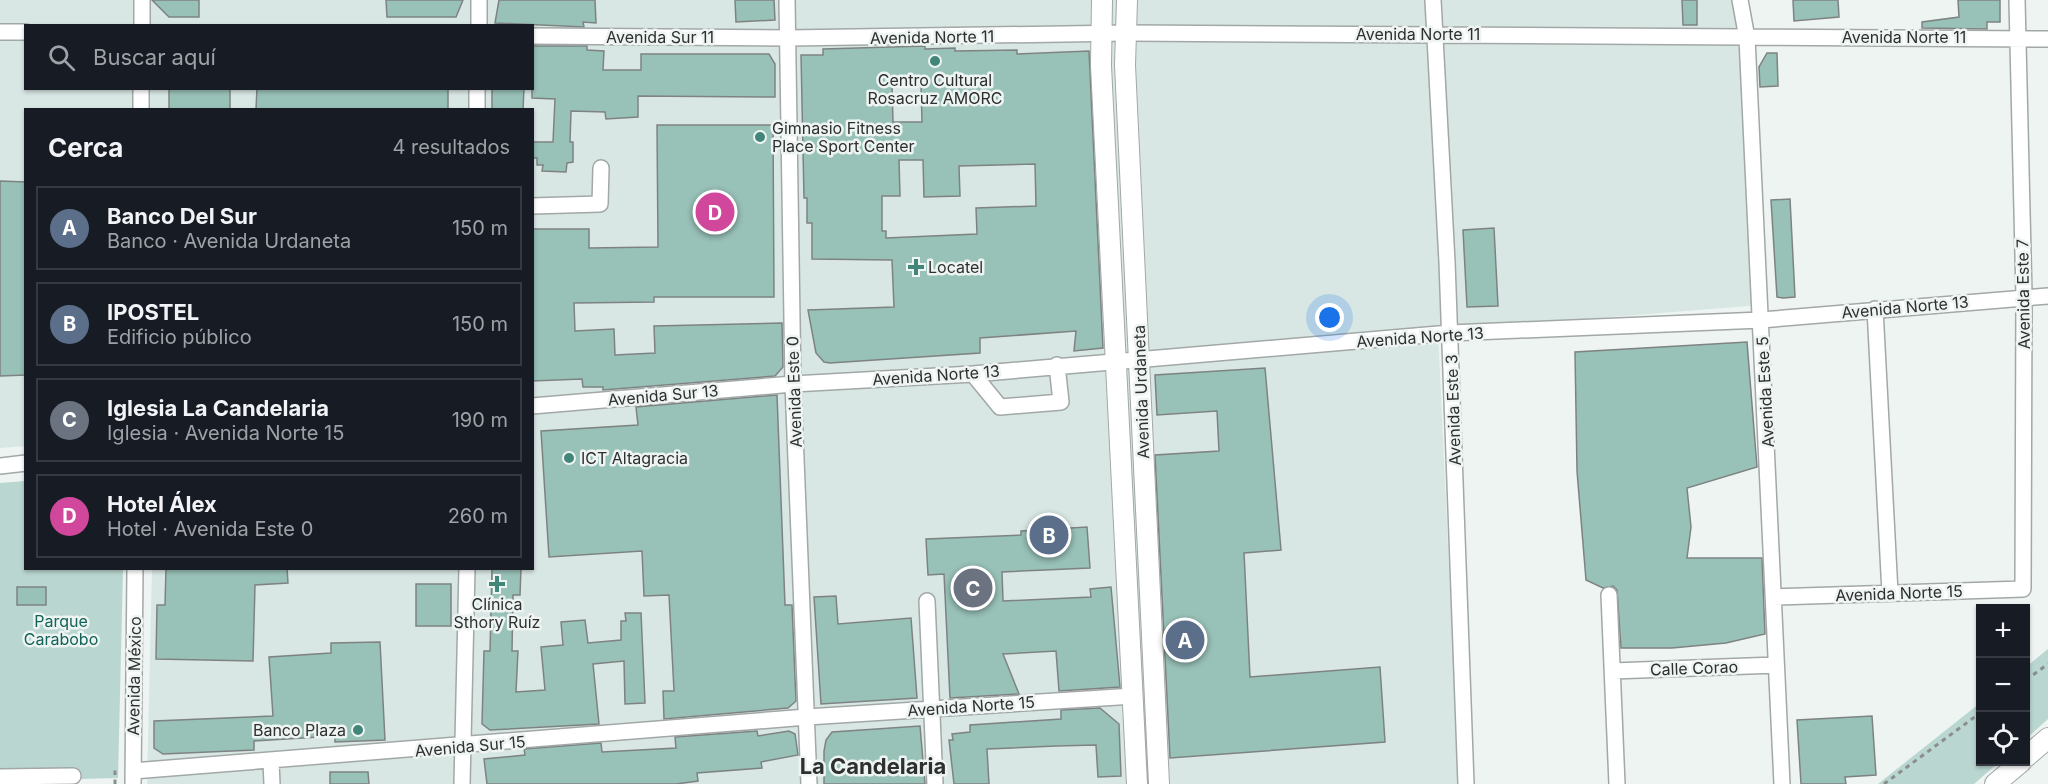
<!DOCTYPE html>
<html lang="es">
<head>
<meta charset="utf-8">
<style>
  body { margin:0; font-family:Inter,sans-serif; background:#20242c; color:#f1f3f6 }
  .controls { position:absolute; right:18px; bottom:18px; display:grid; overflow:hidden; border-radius:0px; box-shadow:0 2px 4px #0004 }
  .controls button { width:54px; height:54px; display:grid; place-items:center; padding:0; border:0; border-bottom:2px solid #363941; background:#171b24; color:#f1f3f6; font:30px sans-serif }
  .you { position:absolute; left:1330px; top:318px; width:21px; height:21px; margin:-15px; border:4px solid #fff; border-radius:50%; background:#1a73e8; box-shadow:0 0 0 9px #1a73e833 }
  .badge { display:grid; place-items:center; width:39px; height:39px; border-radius:50%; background:#42867a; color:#fff; font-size:20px; font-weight:700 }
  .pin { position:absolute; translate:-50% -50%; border:3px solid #fff; box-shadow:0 2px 6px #0006 }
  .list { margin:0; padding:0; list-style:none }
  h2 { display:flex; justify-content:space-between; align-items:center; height:78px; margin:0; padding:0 24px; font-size:26px }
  h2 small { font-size:20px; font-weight:400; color:#9ea1a6 }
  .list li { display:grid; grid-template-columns:39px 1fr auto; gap:18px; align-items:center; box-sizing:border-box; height:84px; margin:0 12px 12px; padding:0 12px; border:2px solid #363941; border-radius:0px }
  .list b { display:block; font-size:22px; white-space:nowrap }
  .list p { margin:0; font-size:20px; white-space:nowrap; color:#9ea1a6 }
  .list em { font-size:20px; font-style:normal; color:#9ea1a6 }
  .icon { flex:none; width:33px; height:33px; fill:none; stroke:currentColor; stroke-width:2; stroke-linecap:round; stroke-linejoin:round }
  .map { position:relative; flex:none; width:2048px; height:784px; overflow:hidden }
  .search { position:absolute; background:#171b24; box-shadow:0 2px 4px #0004; left:24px; top:24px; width:510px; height:66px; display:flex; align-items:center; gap:15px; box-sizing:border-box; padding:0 21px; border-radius:0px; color:#9ea1a6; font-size:22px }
  .panel { position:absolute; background:#171b24; box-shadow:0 2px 4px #0004; left:24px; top:108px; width:510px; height:462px; border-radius:0px }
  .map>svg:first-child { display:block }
  .built { fill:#d8e7e4; fill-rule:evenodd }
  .green { fill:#bad6d0 }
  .building { fill:#98c1b8; stroke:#7e8382; stroke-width:1.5; fill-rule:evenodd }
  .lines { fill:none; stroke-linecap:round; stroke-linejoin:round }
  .minor-casing { stroke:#a2a8a7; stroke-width:18 }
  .major-casing { stroke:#a2a8a7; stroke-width:22 }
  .path { stroke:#8a8e8d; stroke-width:3; stroke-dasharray:4.5 4.5; stroke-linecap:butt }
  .minor { stroke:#fff; stroke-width:15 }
  .major { stroke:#fff; stroke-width:20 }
  .poi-dot { fill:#42867a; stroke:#edf4f2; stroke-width:2 }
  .labels { text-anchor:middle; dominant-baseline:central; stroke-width:5; stroke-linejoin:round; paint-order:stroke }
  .street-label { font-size:16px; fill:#2e3030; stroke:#edf4f2 }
  .poi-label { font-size:16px; fill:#2e3030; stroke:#edf4f2; text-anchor:start }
  .park-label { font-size:16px; fill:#136358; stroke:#edf4f2 }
  .district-label { font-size:22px; font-weight:bold; fill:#2e3030; stroke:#edf4f2 }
</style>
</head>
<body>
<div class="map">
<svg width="2048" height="784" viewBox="0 0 2048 784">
  <rect width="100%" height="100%" fill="#edf4f2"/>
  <path class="built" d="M0 0H1736L1760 305 1438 331 1459 784H147L152 569 532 568V110H26L25 446 0 448ZM26 26H532V88H26Z"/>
  <path class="green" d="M25 481 26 568 123 569 118 778 0 781V483Z
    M2048 649V719L2026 739V667Z
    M1980 703V762H1999L1974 784H1878Z"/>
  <path class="building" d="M152 0H199V17H169Z
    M386 0H463L456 17H387Z
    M499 0H595L596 23 583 22 584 27 495 23Z
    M735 0H774L775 20 736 22Z
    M1682 0H1697V25H1683Z
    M1793 0H1838L1839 17 1794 21Z
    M1958 0H2000V22H1987V29L1922 28V22L1959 17Z
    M532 46H587V50L604 51 603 70H641V54H769L775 64V97L638 96V117L606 119 605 112 571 111 570 142H573V162L567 163 566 172 542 171 543 165H537V158H532V142H553L555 99 532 98Z
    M925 46V49L955 48V51L1017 50V54L1089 51 1103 348 1074 351 1076 331 980 338V353L830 363 824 362 816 353 808 310 894 307 892 260 812 259V223H807V198H804L801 55H823V49ZM921 85 922 122H893L892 86ZM899 160H923L924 197 960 196 959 166 1035 164 1036 206 976 208 977 234 886 238V231H882V196H900Z
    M1767 53H1777L1778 86 1760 87 1759 67Z
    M169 88H230V110H169Z
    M257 88H448V110L256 109Z
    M492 88H524L523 110H492Z
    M657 125H773L774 297H654V302L574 303 575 331 614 329 615 355 655 353 654 326 782 323 783 367 775 376 603 390V387H583L582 379 532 381V229H589V248L658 247Z
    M0 181 26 182V375L0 376Z
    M1790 199 1795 297 1783 298 1777 297 1771 200Z
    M1494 228 1498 306 1467 307 1463 230Z
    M1747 342 1757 467 1687 488 1691 527 1687 558H1762L1765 634 1726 643 1672 648H1621L1617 590 1613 586 1603 588 1586 580 1577 471 1575 352Z
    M1265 368 1281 550 1244 553 1250 677 1380 667 1385 742 1170 758 1155 455 1219 451 1217 411 1157 415 1155 375Z
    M777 395 785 605H792L796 701 788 708 664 719 663 691H674L669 595 644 596 642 551 549 557 541 431 638 425 636 407Z
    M1087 527 1090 568 1002 572 1003 601 1091 597 1090 589 1111 587 1120 687 1059 691 1056 651 1003 654 1019 694 950 698 944 574 928 575 926 539 1021 535V531Z
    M166 568H287L288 583 255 585 253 661 156 659 157 605H165Z
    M492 568H521L520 595H513L512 651H518L516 692 545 690 541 647 563 645 561 622 585 620 588 643 621 640V621H626L625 613H641L645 703 625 704 624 661 593 664 599 724 490 730 482 724 484 651H490Z
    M416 584H451V626H416Z
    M17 587H46V605H17Z
    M836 596 838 624 911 618 917 698 821 704 814 597Z
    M380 642 385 740 335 742V736L254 741V750L163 754 154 748V721L273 716 269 657 331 653V643Z
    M1100 708 1119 724 1121 776 1098 777 1096 745 1056 746 987 749 989 784H954L949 740H953L952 734 970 732V725L1061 719V710Z
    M1872 716 1876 775 1845 777 1846 784H1801L1797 720Z
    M920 726 925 784H824V751L826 740 832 732Z
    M757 731 758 736 789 731 795 734 798 755 761 762 762 768 697 773 698 781 676 784H487L484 759 525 755 524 749 601 743 602 752 676 748 675 737Z
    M330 772H368L369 784H330Z"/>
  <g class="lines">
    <defs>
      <path id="minor" d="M787 0 793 384 809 784
        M1433 0 1447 262 1466 784
        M1740 0 1747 38 1782 784
        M142 26V0
        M479 26V0
        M0 32H26
        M532 36 788 38 1127 33 2048 39
        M141 110V88
        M477 110V88
        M532 206 600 204 601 168
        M1875 309 1890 593
        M973 374 1000 407 1061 402 1057 365
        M532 406 793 384 973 374 1450 333 1761 320 2048 296
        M0 466 26 463
        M1609 595 1617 784
        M1774 597 2023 589 2024 296 2017 0
        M927 601 935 784
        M1613 671 1776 665
        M271 762 272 784
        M133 771 807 717 1134 696
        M0 777 73 776
        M133 784 135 568
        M462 784 467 568"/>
      <path id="major" d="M1102 0 1101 66 1137 784
        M1127 0 1125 65 1159 784
        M2026 757 2048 738
        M1995 784 2021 762"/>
    </defs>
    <use href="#minor" class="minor-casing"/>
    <use href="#major" class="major-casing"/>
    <path class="path" d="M2026 680 2048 664
      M115 784V769
      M1884 784 1980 713"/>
    <use href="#minor" class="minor"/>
    <use href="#major" class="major"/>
  </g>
  <g class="poi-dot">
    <circle cx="935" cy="61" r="6"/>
    <circle cx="760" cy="137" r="6"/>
    <path d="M913 258h6v6h6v6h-6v6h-6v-6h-6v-6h6z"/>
    <circle cx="569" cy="458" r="6"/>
    <path d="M494 575h6v6h6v6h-6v6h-6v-6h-6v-6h6z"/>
    <circle cx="358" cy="730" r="6"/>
  </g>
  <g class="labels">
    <g class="street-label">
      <text x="1418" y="34">Avenida Norte 11</text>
      <text x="660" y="37">Avenida Sur 11</text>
      <text transform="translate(932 37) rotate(-1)">Avenida Norte 11</text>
      <text x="1904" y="37">Avenida Norte 11</text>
      <text transform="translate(2023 294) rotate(-91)">Avenida Este 7</text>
      <text transform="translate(1905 307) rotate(-5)">Avenida Norte 13</text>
      <text transform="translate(1420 337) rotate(-4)">Avenida Norte 13</text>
      <text transform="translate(936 375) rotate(-4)">Avenida Norte 13</text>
      <text transform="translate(794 392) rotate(-92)">Avenida Este 0</text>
      <text transform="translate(1141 392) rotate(-92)">Avenida Urdaneta</text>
      <text transform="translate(1765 392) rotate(-93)">Avenida Este 5</text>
      <text transform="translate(663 395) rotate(-5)">Avenida Sur 13</text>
      <text transform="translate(1453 410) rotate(-92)">Avenida Este 3</text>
      <text transform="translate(1899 593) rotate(-2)">Avenida Norte 15</text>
      <text transform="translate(1694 668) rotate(-2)">Calle Corao</text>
      <text transform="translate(134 676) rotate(-89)">Avenida México</text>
      <text transform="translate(971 706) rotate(-4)">Avenida Norte 15</text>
      <text transform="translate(470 746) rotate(-5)">Avenida Sur 15</text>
    </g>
    <g class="poi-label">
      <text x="935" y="80" text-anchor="middle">Centro Cultural<tspan x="935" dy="18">Rosacruz AMORC</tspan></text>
      <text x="772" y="128">Gimnasio Fitness<tspan x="772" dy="18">Place Sport Center</tspan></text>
      <text x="928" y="267">Locatel</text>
      <text x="581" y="458">ICT Altagracia</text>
      <text x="497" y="604" text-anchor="middle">Clínica<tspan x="497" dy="18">Sthory Ruíz</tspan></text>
      <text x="346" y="730" text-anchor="end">Banco Plaza</text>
    </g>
    <g class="park-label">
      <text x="61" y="621">Parque<tspan x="61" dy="18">Carabobo</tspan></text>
    </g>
    <g class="district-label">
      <text x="873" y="766">La Candelaria</text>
    </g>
  </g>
</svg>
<div class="controls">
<button>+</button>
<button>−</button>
<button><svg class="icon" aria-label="locate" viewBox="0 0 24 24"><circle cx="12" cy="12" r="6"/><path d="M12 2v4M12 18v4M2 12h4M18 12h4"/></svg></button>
</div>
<div class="you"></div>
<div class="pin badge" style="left:1185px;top:640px;background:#5c6f8a">A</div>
<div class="pin badge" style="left:1049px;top:535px;background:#5c6f8a">B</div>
<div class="pin badge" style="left:973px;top:588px;background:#6b7280">C</div>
<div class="pin badge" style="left:715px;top:212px;background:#d1479c">D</div>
<div class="search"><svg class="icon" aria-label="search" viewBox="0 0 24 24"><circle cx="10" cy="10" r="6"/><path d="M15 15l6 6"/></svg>Buscar aquí</div>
<section class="panel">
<h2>Cerca<small>4 resultados</small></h2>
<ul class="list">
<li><span class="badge" style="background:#5c6f8a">A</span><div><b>Banco Del Sur</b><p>Banco · Avenida Urdaneta</p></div><em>150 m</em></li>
<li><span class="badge" style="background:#5c6f8a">B</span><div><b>IPOSTEL</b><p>Edificio público</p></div><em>150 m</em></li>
<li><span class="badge" style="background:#6b7280">C</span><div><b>Iglesia La Candelaria</b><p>Iglesia · Avenida Norte 15</p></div><em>190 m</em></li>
<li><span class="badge" style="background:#d1479c">D</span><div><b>Hotel Álex</b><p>Hotel · Avenida Este 0</p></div><em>260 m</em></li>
</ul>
</section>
</div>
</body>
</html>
